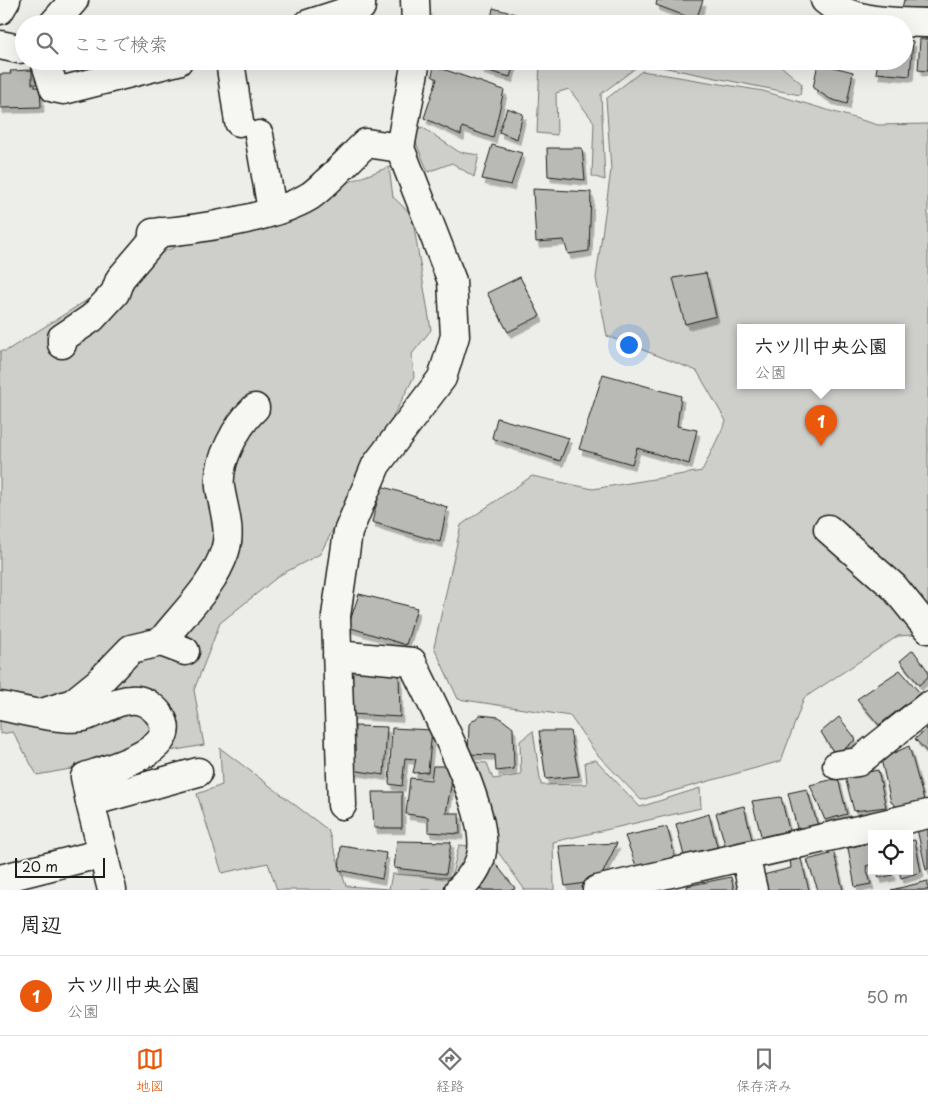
<!DOCTYPE html>
<html lang="ja">
<head>
<meta charset="utf-8">
<style>
  body { margin:0; font-family:"Playpen Sans","Klee One",sans-serif; background:#f6f6f6; color:#202124 }
  .controls { position:absolute; right:15px; bottom:15px; display:grid; overflow:hidden; border-radius:0px; box-shadow:0 5px 20px #0002 }
  .controls button { width:45px; height:45px; display:grid; place-items:center; padding:0; border:0; border-bottom:1px solid #e0e0e0; background:#fff; color:#202124; font:25px sans-serif }
  .scale { position:absolute; left:15px; bottom:12px; width:90px; box-sizing:border-box; padding-left:5px; border:2px solid #1c1c1c; border-top:0; font-size:14px; line-height:18px; white-space:nowrap; color:#1c1c1c; -webkit-text-stroke:4px #f6f6f2; paint-order:stroke }
  .you { position:absolute; left:628px; top:344px; width:18px; height:18px; margin:-12px; border:4px solid #fff; border-radius:50%; background:#1a73e8; box-shadow:0 0 0 8px #1a73e833 }
  .badge { display:grid; place-items:center; width:32px; height:32px; border-radius:50%; background:#ea580c; color:#fff; font-size:16px; font-weight:700 }
  .pin { position:absolute; translate:-50% -41px; filter:drop-shadow(0 1px 2px #0008) }
  .pin::after { content:''; position:absolute; top:26px; width:18px; height:15px; background:inherit; clip-path:polygon(0 0,100% 0,50% 100%) }
  .popup { position:absolute; left:737px; top:324px; width:168px; height:65px; box-sizing:border-box; display:grid; place-content:center; border-radius:0px; background:#fff; filter:drop-shadow(0 1px 4px #0005); font-size:16px; white-space:nowrap; color:#757577 }
  .popup b { font-size:19px; color:#202124 }
  .popup::after { content:''; position:absolute; left:50%; top:100%; margin-left:-10px; border:10px solid transparent; border-top-color:#fff }
  .list { margin:0; padding:0; list-style:none }
  h2 { display:flex; justify-content:space-between; align-items:center; height:65px; margin:0; padding:0 20px; font-size:21px }
  h2 small { font-size:16px; font-weight:400; color:#757577 }
  .list li { display:grid; grid-template-columns:32px 1fr auto; gap:15px; align-items:center; box-sizing:border-box; height:80px; padding:0 20px; border-top:1px solid #e0e0e0 }
  .list b { display:block; font-size:19px; white-space:nowrap }
  .list p { margin:0; font-size:16px; white-space:nowrap; color:#757577 }
  .list em { font-size:16px; font-style:normal; color:#757577 }
  .icon { flex:none; width:28px; height:28px; fill:none; stroke:currentColor; stroke-width:2; stroke-linecap:round; stroke-linejoin:round }
  .map { position:relative; flex:none; width:928px; height:890px; overflow:hidden }
  .search { position:absolute; background:#fff; box-shadow:0 5px 20px #0002; left:15px; right:15px; top:15px; height:55px; display:flex; align-items:center; gap:12px; box-sizing:border-box; padding:0 18px; border-radius:28px; color:#757577; font-size:19px }
  .sheet { height:145px; background:#fff }
  nav { display:flex; justify-content:space-around; align-items:center; box-sizing:border-box; height:70px; border-top:1px solid #e0e0e0; background:#fff; font-size:14px; color:#757577 }
  nav a { display:grid; justify-items:center; gap:2px }
  nav .on { color:#ea580c }
  .map>svg:first-child { display:block }
  .green { fill:#cececb; stroke:#757574; fill-rule:evenodd }
  .building { fill:#b9b9b6; stroke:#1c1c1c; filter:url(#shadow) }
  .lines { fill:none; stroke-linecap:round; stroke-linejoin:round }
  .minor-casing { stroke:#1c1c1c; stroke-width:31 }
  .minor { stroke:#f6f6f2; stroke-width:28 }
</style>
</head>
<body>
<div class="map">
<svg width="928" height="890" viewBox="0 0 928 890">
  <defs>
    <filter id="shadow"><feDropShadow dx="3" dy="5.5" stdDeviation="0" flood-color="#0004"/></filter>
  </defs>
  <rect width="100%" height="100%" fill="#edede9"/>
  <filter id="ink" filterUnits="userSpaceOnUse"><feTurbulence type="fractalNoise" baseFrequency=".02" numOctaves="2"/><feDisplacementMap in="SourceGraphic" scale="10" xChannelSelector="R" yChannelSelector="G"/><feConvolveMatrix kernelMatrix="1 2 1 2 8 2 1 2 1" color-interpolation-filters="sRGB"/></filter>
  <g filter="url(#ink)">
    <path class="green" d="M540 61H775L802 84 800 95 642 63 601 94 605 180 592 176 594 122 569 89 556 93 557 135 537 133Z
      M642 71 763 91 878 125 928 124V634L898 636 804 698 781 761 641 800 596 753 570 716 458 699 434 647 461 525 532 476 593 489 702 471 726 421 697 371 607 336 596 278 611 170 606 99ZM741 327H901V385H741Z
      M422 127 459 152 479 155 474 177 452 163 428 172 412 133Z
      M389 167 393 197 412 215 431 330 412 354 414 377 320 554 280 575 220 623 194 690 204 745 37 775 13 732 0 734V351H6L165 251Z
      M533 731 541 785 587 784 585 762 596 760 640 807 700 788 701 808 553 842 554 890H525L493 845 470 762 487 763 493 779 521 775 520 741Z
      M220 748 328 830 346 886 389 889 392 874 451 878 459 845 471 846 468 867 446 890H277L268 863 222 873 197 794 222 785Z"/>
    <path class="building" d="M657 0H703L696 20 656 5Z
      M904 0H928V8H902Z
      M493 8 526 17 524 24H490Z
      M904 39 913 41 910 76 876 73 878 61H904Z
      M920 39H928V71L918 70Z
      M482 61H515L510 77 481 69Z
      M818 63 853 72 847 104 830 99 813 88Z
      M434 66 504 90 493 138 462 127 461 135 424 118 437 79 432 76Z
      M32 70V84H35V87H40L41 107 0 108V74H11L10 71Z
      M507 108 523 114 517 139 499 132Z
      M492 145 522 153 511 185 482 179Z
      M547 148H582L585 180 548 176Z
      M533 189 591 192 589 251 568 254 564 240 536 242Z
      M706 273 716 316 685 324 673 278Z
      M520 277 540 316 508 332 487 293Z
      M603 374 681 396 677 426 697 430 689 464 637 448 632 464 579 449Z
      M497 418 569 438 560 461 492 438Z
      M381 486 447 507 440 542 372 522Z
      M359 594 417 608 406 645 348 627Z
      M913 650 928 671V677L919 685 900 661Z
      M346 670 399 673 400 717 351 714Z
      M900 670 920 693 879 725 857 699Z
      M480 715 499 717 513 728 514 769 496 771 495 755 468 754 469 724Z
      M928 716V753L915 739 927 729 921 721Z
      M839 717 856 739 836 756 821 732Z
      M355 726 387 727 384 775 352 770Z
      M392 728 432 730 428 772 413 773 416 759 405 758 402 786 389 784Z
      M539 731H570L579 776 546 779Z
      M909 746 924 800 901 810 891 802 881 759Z
      M433 766H445L453 775 446 813H459L460 834 428 832V817L406 814 410 778 431 780Z
      M878 770 886 807 854 811 845 777Z
      M838 778 847 814 825 820 810 785Z
      M807 789 818 826 798 832 788 793Z
      M372 792H402V828H374Z
      M781 797 790 834 763 843 752 801Z
      M744 806 753 844 726 848 716 813Z
      M709 814 718 850 684 856 676 824Z
      M667 827 676 860 638 871 625 836Z
      M928 827V869L926 870 917 829Z
      M915 840 921 872 901 878 899 871H909V841Z
      M397 841 451 842 446 874 394 868Z
      M872 842V864L866 866 871 884 855 887 848 848Z
      M617 843 599 881 565 886 559 846Z
      M341 846 386 853 382 879 339 870Z
      M834 853 843 890H818L807 860Z
      M790 858 801 859 809 890H768L763 875 791 868Z
      M494 862 515 888 513 890H481L473 881Z
      M877 871H892L893 875 879 878Z
      M731 877 734 890H688L687 886Z
      M928 881V890H891Z"/>
    <g class="lines">
      <defs>
        <path id="minor" d="M415 0 416 24
          M825 0C852 23 894 22 928 23
          M0 10 6 0
          M53 24 74 0
          M308 24 361 7V0
          M0 45 19 49 24 47
          M45 61 54 88 64 90 178 61
          M230 61 239 122
          M259 135 272 210
          M153 233C196 230 274 218 310 196 326 185 351 157 366 143L400 148
          M62 344V338L92 318 115 293 120 279 160 232
          M828 529 894 587 928 629
          M161 642C184 612 213 587 225 551 232 530 223 508 220 487 217 461 237 425 255 408
          M337 655 412 662C432 704 488 808 482 851 480 866 469 880 459 890
          M0 706C22 710 62 721 83 717 101 712 117 698 137 700 146 701 156 709 161 717 182 751 106 769 85 777L90 802
          M45 712 73 703 99 682 131 649 161 642 185 651
          M837 765 858 762 928 706
          M342 805 336 616 348 532 376 465 442 378 455 336 452 281 400 148 416 61
          M745 856 753 890
          M0 879 103 853
          M112 890 90 802 198 772
          M597 890 928 814"/>
      </defs>
      <use href="#minor" class="minor-casing"/>
      <use href="#minor" class="minor"/>
    </g>
  </g>
</svg>
<div class="controls">
<button><svg class="icon" aria-label="locate" viewBox="0 0 24 24"><circle cx="12" cy="12" r="6"/><path d="M12 2v4M12 18v4M2 12h4M18 12h4"/></svg></button>
</div>
<div class="scale">20 m</div>
<div class="you"></div>
<div class="pin badge" style="left:821px;top:446px">1</div>
<div class="popup"><b>六ツ川中央公園</b>公園</div>
<div class="search"><svg class="icon" aria-label="search" viewBox="0 0 24 24"><circle cx="10" cy="10" r="6"/><path d="M15 15l6 6"/></svg>ここで検索</div>
</div>
<section class="sheet">
<h2>周辺<small></small></h2>
<ul class="list">
<li><span class="badge">1</span><div><b>六ツ川中央公園</b><p>公園</p></div><em>50 m</em></li>
</ul>
</section>
<nav>
<a class="on"><svg class="icon" aria-label="map" viewBox="0 0 24 24"><path d="M3 6l6-2 6 2 6-2v14l-6 2-6-2-6 2zM9 4v14M15 6v14"/></svg>地図</a>
<a><svg class="icon" aria-label="directions" viewBox="0 0 24 24"><path d="M12 3l9 9-9 9-9-9zM9 14v-3h6M13 9l2 2-2 2"/></svg>経路</a>
<a><svg class="icon" aria-label="saved" viewBox="0 0 24 24"><path d="M7 4h10v16l-5-4-5 4z"/></svg>保存済み</a>
</nav>
</body>
</html>
